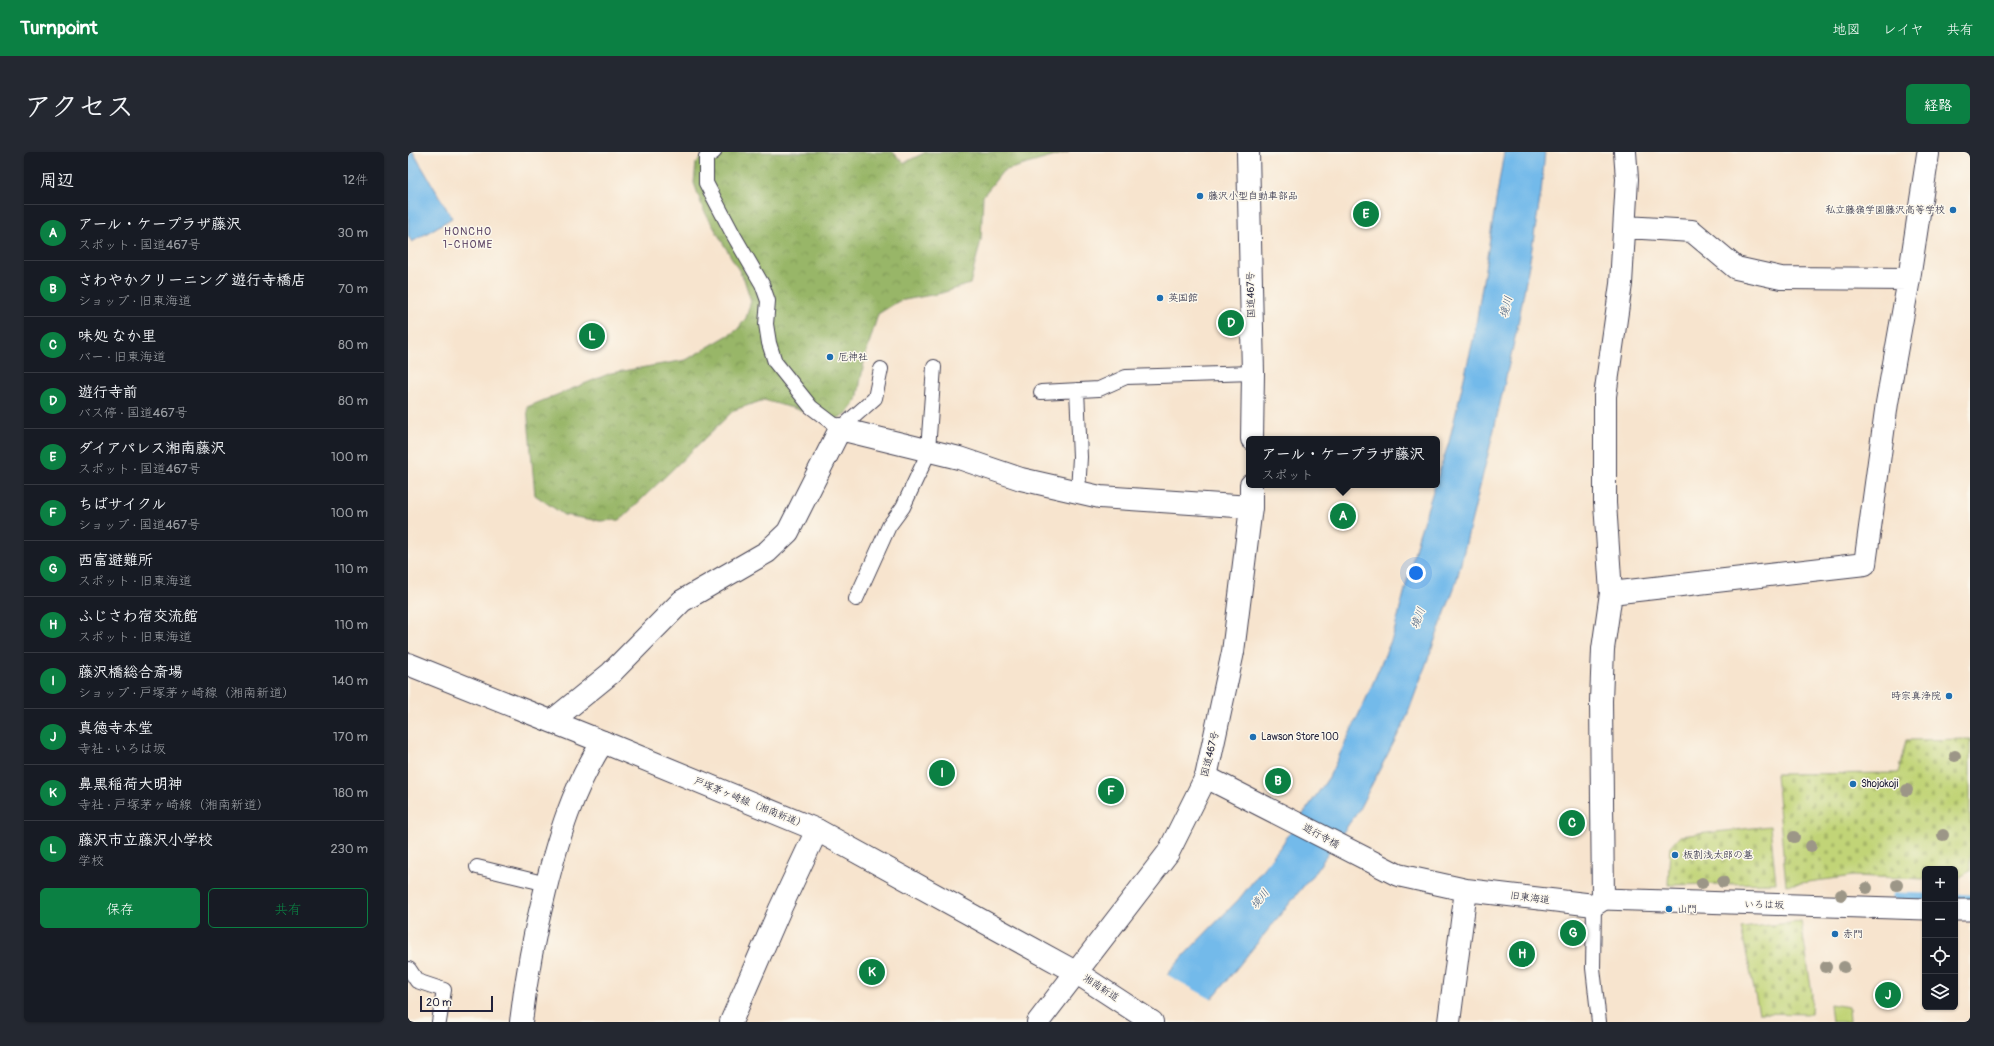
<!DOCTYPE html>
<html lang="ja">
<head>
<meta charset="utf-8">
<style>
  body { margin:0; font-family:Pangolin,"Klee One",sans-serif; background:#242831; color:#f1f3f6 }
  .controls { position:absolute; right:12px; bottom:12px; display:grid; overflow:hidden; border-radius:6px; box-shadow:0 1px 3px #0004 }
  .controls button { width:36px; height:36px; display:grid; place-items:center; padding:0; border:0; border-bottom:1px solid #363941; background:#171b24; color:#f1f3f6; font:20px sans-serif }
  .scale { position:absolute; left:12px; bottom:10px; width:73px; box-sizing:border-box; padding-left:4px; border:2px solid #22223b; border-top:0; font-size:11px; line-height:14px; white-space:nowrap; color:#22223b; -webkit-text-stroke:3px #fbf7ec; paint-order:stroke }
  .you { position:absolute; left:1008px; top:421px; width:14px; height:14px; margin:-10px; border:3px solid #fff; border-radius:50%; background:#1a73e8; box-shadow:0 0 0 6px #1a73e833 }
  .badge { display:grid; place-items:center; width:26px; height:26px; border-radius:50%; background:#0b8043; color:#fff; font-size:13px; font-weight:700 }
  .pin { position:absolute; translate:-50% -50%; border:2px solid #fff; box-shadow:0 1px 4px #0006 }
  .popup { position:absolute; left:838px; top:284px; width:194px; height:52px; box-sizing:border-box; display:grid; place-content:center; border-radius:6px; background:#171b24; filter:drop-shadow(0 1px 3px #0005); font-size:13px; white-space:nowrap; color:#9ea1a6 }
  .popup b { font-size:15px; color:#f1f3f6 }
  .popup::after { content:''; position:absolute; left:50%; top:100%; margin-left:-8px; border:8px solid transparent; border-top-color:#171b24 }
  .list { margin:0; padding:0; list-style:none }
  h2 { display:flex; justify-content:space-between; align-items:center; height:52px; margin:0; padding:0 16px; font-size:17px }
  h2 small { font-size:13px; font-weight:400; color:#9ea1a6 }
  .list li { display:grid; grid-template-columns:26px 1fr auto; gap:12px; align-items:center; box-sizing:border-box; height:56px; padding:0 16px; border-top:1px solid #363941 }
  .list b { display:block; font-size:15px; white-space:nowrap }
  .list p { margin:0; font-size:13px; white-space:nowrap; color:#9ea1a6 }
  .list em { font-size:13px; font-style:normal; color:#9ea1a6 }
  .actions { display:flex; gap:8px; padding:12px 16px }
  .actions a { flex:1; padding:9px 0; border:1px solid #0b8043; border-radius:6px; text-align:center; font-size:14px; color:#0b8043 }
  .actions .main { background:#0b8043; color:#fff }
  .icon { flex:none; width:22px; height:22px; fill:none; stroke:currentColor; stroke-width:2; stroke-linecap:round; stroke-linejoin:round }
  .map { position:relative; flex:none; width:1562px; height:870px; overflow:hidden; border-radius:6px }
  header { display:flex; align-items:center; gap:24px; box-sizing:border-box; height:56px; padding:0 20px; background:#0b8043; color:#fff }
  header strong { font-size:19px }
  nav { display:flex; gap:22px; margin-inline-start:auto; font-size:14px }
  .intro { display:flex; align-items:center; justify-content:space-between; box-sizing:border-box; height:96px; padding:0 24px }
  h1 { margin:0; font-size:28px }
  .button { padding:10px 18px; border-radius:6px; background:#0b8043; color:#fff; font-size:14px; font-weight:700 }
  main { display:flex; gap:24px; padding:0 24px }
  aside { flex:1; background:#171b24; border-radius:6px; box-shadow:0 1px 3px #0004 }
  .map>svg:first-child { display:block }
  .green { fill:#c1d477; stroke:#727b59 }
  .forest { fill:url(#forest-crowns); stroke:#5d6c52 }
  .cemetery { fill:url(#cemetery-stones); stroke:#727b59 }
  .water { fill:#73baea; stroke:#4a6e92 }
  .pier { fill:#f7e4ce }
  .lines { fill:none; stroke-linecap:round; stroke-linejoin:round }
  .stream { stroke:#73baea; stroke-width:7 }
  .service-casing { stroke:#423f51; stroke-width:16 }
  .pedestrian-casing { stroke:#423f51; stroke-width:23 }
  .minor-casing { stroke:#423f51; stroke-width:24 }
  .primary-casing { stroke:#423f51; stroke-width:24 }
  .trunk-casing { stroke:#423f51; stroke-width:24 }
  .service { stroke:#fff; stroke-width:14 }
  .pedestrian { stroke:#fff; stroke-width:21 }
  .minor { stroke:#fff; stroke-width:22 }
  .primary { stroke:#fff; stroke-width:22 }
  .trunk { stroke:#fff; stroke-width:22 }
  .tree { fill:#9c9687 }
  .poi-dot { fill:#1f6fb2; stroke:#fbf7ec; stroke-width:1.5 }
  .labels { text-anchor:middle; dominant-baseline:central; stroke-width:3; stroke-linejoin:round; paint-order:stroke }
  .poi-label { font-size:10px; fill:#22223b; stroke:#fbf7ec; text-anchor:start }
  .street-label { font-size:10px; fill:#22223b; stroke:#fbf7ec }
  .neighbourhood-label { font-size:11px; letter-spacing:1px; fill:#604969; stroke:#fbf7ec }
  .water-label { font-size:11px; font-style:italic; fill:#3e5778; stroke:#fbf7ec }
</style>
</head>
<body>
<header>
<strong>Turnpoint</strong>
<nav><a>地図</a><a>レイヤ</a><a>共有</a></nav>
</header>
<div class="intro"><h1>アクセス</h1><a class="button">経路</a></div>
<main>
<aside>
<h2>周辺<small>12件</small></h2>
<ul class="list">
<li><span class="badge">A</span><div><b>アール・ケープラザ藤沢</b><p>スポット · 国道467号</p></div><em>30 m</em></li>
<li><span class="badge">B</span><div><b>さわやかクリーニング 遊行寺橋店</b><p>ショップ · 旧東海道</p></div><em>70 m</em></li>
<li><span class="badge">C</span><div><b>味処 なか里</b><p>バー · 旧東海道</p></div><em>80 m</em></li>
<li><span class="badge">D</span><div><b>遊行寺前</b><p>バス停 · 国道467号</p></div><em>80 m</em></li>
<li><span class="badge">E</span><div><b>ダイアパレス湘南藤沢</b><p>スポット · 国道467号</p></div><em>100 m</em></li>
<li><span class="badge">F</span><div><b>ちばサイクル</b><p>ショップ · 国道467号</p></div><em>100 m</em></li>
<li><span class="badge">G</span><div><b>西富避難所</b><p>スポット · 旧東海道</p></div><em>110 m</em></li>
<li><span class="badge">H</span><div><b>ふじさわ宿交流館</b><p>スポット · 旧東海道</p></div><em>110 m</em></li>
<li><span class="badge">I</span><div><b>藤沢橋総合斎場</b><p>ショップ · 戸塚茅ヶ崎線（湘南新道）</p></div><em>140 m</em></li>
<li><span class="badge">J</span><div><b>真徳寺本堂</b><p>寺社 · いろは坂</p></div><em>170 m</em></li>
<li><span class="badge">K</span><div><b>鼻黒稲荷大明神</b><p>寺社 · 戸塚茅ヶ崎線（湘南新道）</p></div><em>180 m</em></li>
<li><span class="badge">L</span><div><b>藤沢市立藤沢小学校</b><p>学校</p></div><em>230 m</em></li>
</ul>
<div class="actions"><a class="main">保存</a><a>共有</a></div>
</aside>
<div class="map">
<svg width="1562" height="870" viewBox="0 0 1562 870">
  <defs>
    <pattern id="forest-crowns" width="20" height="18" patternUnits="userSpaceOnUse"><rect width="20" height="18" fill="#98b668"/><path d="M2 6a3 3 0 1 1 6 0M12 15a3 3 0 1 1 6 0" fill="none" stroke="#7c9457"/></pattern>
    <pattern id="cemetery-stones" width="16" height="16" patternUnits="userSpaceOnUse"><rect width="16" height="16" fill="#c1d477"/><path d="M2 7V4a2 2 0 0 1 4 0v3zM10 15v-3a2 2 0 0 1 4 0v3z" fill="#a6b668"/></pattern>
  </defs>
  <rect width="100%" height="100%" fill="#fbf7ec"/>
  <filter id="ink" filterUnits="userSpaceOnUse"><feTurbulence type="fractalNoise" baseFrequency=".025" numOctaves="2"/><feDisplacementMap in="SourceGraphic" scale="8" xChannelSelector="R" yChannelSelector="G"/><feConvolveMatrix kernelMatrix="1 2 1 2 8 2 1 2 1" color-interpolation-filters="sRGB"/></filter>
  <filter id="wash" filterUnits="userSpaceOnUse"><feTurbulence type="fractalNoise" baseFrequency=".012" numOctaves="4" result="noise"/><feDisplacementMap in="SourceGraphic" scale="16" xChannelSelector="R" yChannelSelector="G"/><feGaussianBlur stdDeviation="0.9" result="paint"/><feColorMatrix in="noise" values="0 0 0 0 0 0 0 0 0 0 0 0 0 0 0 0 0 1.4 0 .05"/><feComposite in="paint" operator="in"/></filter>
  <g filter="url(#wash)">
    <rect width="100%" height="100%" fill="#f7e4ce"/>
    <path class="green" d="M1422 852 1441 855 1442 870H1424Z"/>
    <path class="forest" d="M299 0H485L496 11 518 0H661L595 19 575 44 573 88 562 132 534 141 491 149 470 162 457 205 449 248 439 261 427 268 356 248 326 258 212 368 192 369 156 363 127 343 119 255 203 221 278 208 329 178 338 166 343 149 336 127 295 57 286 31 288 11Z"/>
    <path class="cemetery" d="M1562 587V719L1547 728V717H1517V727L1445 724 1378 733 1368 622 1490 621 1498 588Z
      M1362 674 1368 731 1260 733 1262 695 1272 684Z
      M1393 770 1404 842 1403 862 1351 861 1333 776Z"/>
    <path class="water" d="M0 0H5L44 66 4 90 0 84Z
      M1096 0H1137L1133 41 1123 102 1109 177 1084 286 1048 431 997 569 950 659 907 720 785 870 745 839 781 798 831 747 873 694 921 625 958 547 985 484 1011 383 1027 333H1029V327L1041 290 1066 184Z"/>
    <path class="pier" d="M758 822 805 848 787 870H728L744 838Z"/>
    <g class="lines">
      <path class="stream" d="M1488 744 1517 745
        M1547 745 1562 746"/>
    </g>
  </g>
  <g filter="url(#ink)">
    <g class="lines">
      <defs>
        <path id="service" d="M306 0 298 5V31L326 84 354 132 360 149 358 172 361 191 367 210 403 255 432 277 467 246 473 217
          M669 238 672 305 670 340
          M633 240 691 237 718 225 845 221
          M448 447 481 374 495 355 517 308 520 298 526 215
          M69 715 139 732
          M1186 753 1185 816 1191 870
          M1 817 9 829 36 838 31 870"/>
        <path id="pedestrian" d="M1195 747 1517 757
          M1547 758H1562"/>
        <path id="minor" d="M1218 75 1284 79 1328 116 1373 126 1501 127
          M1203 441 1457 412 1479 251 1501 127 1520 2
          M144 569 203 521 274 449 359 400 380 380 432 277 551 306 613 327 692 345 843 355
          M798 625 990 723 1058 738 1186 753 1195 747 1193 549 1195 497 1203 441 1197 351V244L1213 132 1219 27 1217 0
          M113 870C118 826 126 782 137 739 150 686 165 635 195 590
          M323 870 372 757 409 678
          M1041 870 1058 738"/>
        <path id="primary" d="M0 512 195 590 409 678 669 821 744 870"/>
        <path id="trunk" d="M840 0 845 221 844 287
          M630 870 760 701 798 625 825 500 843 355V333"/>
      </defs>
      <use href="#service" class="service-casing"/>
      <use href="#pedestrian" class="pedestrian-casing"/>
      <use href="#minor" class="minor-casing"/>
      <use href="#primary" class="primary-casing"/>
      <use href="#trunk" class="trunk-casing"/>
      <use href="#service" class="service"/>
      <use href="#pedestrian" class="pedestrian"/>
      <use href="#minor" class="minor"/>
      <use href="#primary" class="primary"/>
      <use href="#trunk" class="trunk"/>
    </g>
    <g class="tree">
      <circle cx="1547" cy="604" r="6"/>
      <circle cx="1499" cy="638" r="6"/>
      <circle cx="1535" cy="683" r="6"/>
      <circle cx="1386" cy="685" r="6"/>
      <circle cx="1403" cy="694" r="6"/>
      <circle cx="1315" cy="730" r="6"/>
      <circle cx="1294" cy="731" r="6"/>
      <circle cx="1489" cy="733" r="6"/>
      <circle cx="1459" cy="736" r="6"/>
      <circle cx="1433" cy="743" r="6"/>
      <circle cx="1418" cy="815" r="6"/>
      <circle cx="1436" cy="815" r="6"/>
    </g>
  </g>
  <g class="poi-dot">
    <circle cx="792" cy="44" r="4"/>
    <circle cx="1545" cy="58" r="4"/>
    <circle cx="752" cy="146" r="4"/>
    <circle cx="422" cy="205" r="4"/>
    <circle cx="1541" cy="544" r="4"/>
    <circle cx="845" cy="585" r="4"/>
    <circle cx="1445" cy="632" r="4"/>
    <circle cx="1267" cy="703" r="4"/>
    <circle cx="1261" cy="757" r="4"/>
    <circle cx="1427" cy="782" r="4"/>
  </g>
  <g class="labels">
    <g class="poi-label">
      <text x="800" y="44">藤沢小型自動車部品</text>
      <text x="1537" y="58" text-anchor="end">私立藤嶺学園藤沢高等学校</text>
      <text x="760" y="146">英国館</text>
      <text x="430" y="205">厄神社</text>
      <text x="1533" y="544" text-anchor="end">時宗真浄院</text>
      <text x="853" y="585">Lawson Store 100</text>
      <text x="1453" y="632">Shojokoji</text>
      <text x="1275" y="703">板割浅太郎の墓</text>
      <text x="1269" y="757">山門</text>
      <text x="1435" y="782">赤門</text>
    </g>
    <g class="street-label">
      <text transform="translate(843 143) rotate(-91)">国道467号</text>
      <text transform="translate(802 602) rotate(-76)">国道467号</text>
      <text transform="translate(342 651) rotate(22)">戸塚茅ヶ崎線（湘南新道）</text>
      <text transform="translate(913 684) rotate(29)">遊行寺橋</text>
      <text transform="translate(1122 746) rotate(7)">旧東海道</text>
      <text transform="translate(1356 753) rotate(1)">いろは坂</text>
      <text transform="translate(693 836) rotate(33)">湘南新道</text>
    </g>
    <g class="neighbourhood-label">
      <text x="60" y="79">HONCHO<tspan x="60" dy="13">1-CHOME</tspan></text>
    </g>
    <g class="water-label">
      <text transform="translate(1098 155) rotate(-76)">境川</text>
      <text transform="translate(1010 466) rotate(-70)">境川</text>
      <text transform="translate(852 747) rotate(-52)">境川</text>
    </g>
  </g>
</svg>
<div class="controls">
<button>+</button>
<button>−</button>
<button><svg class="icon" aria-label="locate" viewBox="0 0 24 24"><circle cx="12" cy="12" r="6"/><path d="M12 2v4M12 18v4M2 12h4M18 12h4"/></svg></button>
<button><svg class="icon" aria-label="layers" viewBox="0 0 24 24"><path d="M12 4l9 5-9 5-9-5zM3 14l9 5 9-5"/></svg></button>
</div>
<div class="scale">20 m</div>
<div class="you"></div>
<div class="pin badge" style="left:935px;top:364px">A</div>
<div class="popup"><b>アール・ケープラザ藤沢</b>スポット</div>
<div class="pin badge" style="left:870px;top:629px">B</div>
<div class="pin badge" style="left:1164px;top:671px">C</div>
<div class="pin badge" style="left:823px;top:171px">D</div>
<div class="pin badge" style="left:958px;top:62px">E</div>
<div class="pin badge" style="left:703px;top:639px">F</div>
<div class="pin badge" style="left:1165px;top:781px">G</div>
<div class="pin badge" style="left:1114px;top:802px">H</div>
<div class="pin badge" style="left:534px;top:621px">I</div>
<div class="pin badge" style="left:1480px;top:843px">J</div>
<div class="pin badge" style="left:464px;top:820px">K</div>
<div class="pin badge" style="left:184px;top:184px">L</div>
</div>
</main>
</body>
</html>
